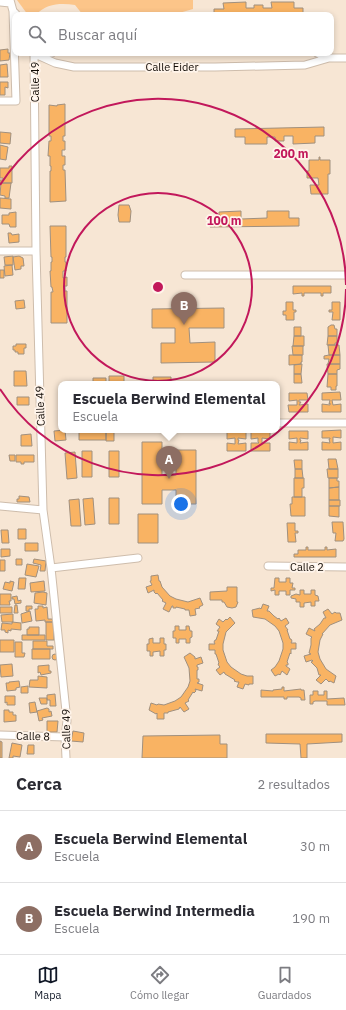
<!DOCTYPE html>
<html lang="es">
<head>
<meta charset="utf-8">
<style>
  body { margin:0; font-family:"IBM Plex Sans",sans-serif; background:#f7f7f7; color:#2b2b33 }
  .you { position:absolute; left:181px; top:504px; width:14px; height:14px; margin:-10px; border:3px solid #fff; border-radius:50%; background:#1a73e8; box-shadow:0 0 0 6px #1a73e833 }
  .badge { display:grid; place-items:center; width:26px; height:26px; border-radius:50%; background:#111827; color:#fff; font-size:13px; font-weight:700 }
  .pin { position:absolute; translate:-50% -33px; filter:drop-shadow(0 1px 2px #0008) }
  .pin::after { content:''; position:absolute; top:21px; width:14px; height:12px; background:inherit; clip-path:polygon(0 0,100% 0,50% 100%) }
  .popup { position:absolute; left:58px; top:381px; width:222px; height:52px; box-sizing:border-box; display:grid; place-content:center; border-radius:8px; background:#fff; filter:drop-shadow(0 1px 3px #0005); font-size:13px; white-space:nowrap; color:#7c7c81 }
  .popup b { font-size:15px; color:#2b2b33 }
  .popup::after { content:''; position:absolute; left:50%; top:100%; margin-left:-8px; border:8px solid transparent; border-top-color:#fff }
  .list { margin:0; padding:0; list-style:none }
  h2 { display:flex; justify-content:space-between; align-items:center; height:52px; margin:0; padding:0 16px; font-size:17px }
  h2 small { font-size:13px; font-weight:400; color:#7c7c81 }
  .list li { display:grid; grid-template-columns:26px 1fr auto; gap:12px; align-items:center; box-sizing:border-box; height:72px; padding:0 16px; border-top:1px solid #e1e1e2 }
  .list b { display:block; font-size:15px; white-space:nowrap }
  .list p { margin:0; font-size:13px; white-space:nowrap; color:#7c7c81 }
  .list em { font-size:13px; font-style:normal; color:#7c7c81 }
  .icon { flex:none; width:22px; height:22px; fill:none; stroke:currentColor; stroke-width:2; stroke-linecap:round; stroke-linejoin:round }
  .map { position:relative; flex:none; width:346px; height:758px; overflow:hidden }
  .search { position:absolute; background:#fff; box-shadow:0 2px 6px #0003; left:12px; right:12px; top:12px; height:44px; display:flex; align-items:center; gap:10px; box-sizing:border-box; padding:0 14px; border-radius:8px; color:#7c7c81; font-size:15px }
  .sheet { height:196px; background:#fff }
  nav { display:flex; justify-content:space-around; align-items:center; box-sizing:border-box; height:56px; border-top:1px solid #e1e1e2; background:#fff; font-size:11px; color:#7c7c81 }
  nav a { display:grid; justify-items:center; gap:2px }
  nav .on { color:#111827 }
  .map>svg:first-child { display:block }
  .green { fill:#fcc589 }
  .building { fill:#f9b363; stroke:#a0907f }
  .lines { fill:none; stroke-linecap:round; stroke-linejoin:round }
  .minor-casing { stroke:#cebdac; stroke-width:9 }
  .minor { stroke:#fff; stroke-width:7 }
  .ring { fill:none; stroke:#c2185b; stroke-width:2 }
  .labels { text-anchor:middle; dominant-baseline:central; stroke-width:3.5; stroke-linejoin:round; paint-order:stroke }
  .street-label { font-size:11px; fill:#110b06; stroke:#fff4ea }
  .centre { fill:#c2185b; stroke:#fff4ea; stroke-width:2 }
  .ring-label { font-size:12px; text-anchor:middle; font-weight:bold; fill:#c2185b; stroke:#fff4ea; stroke-width:3.5; stroke-linejoin:round; paint-order:stroke }
</style>
</head>
<body>
<div class="map">
<svg width="346" height="758" viewBox="0 0 346 758">
  <rect width="100%" height="100%" fill="#f7e6d4"/>
  <path class="green" d="M17 0H193V9L172 15H83L75 5C62 3 46 3 36 15H28Z"/>
  <path class="building" d="M246 2V8H254V5H263V8H272L271 2H294V8H303V15H214V9H224L223 3Z
    M8 49V53H10L9 60 0 61V50Z
    M7 64 8 77H0V65Z
    M0 82H8V88L5 87V95H0Z
    M65 104V136H63V141H65V150H62V156H65V165H63V170H65L66 201 50 202V171H51V166H50V156H48L49 141H51V136H49V105L57 106V105Z
    M324 127V136H315V143L293 144V136H284V141H275V137H267V144H245V137H235V129Z
    M0 132 11 133 10 144 0 143Z
    M0 145 8 147 6 160 0 159Z
    M319 157H320V160H330V174H328V194H311L310 185H319L318 178H307V171H309V160H319Z
    M9 166H12V183H0V180H3V178H0V168H9Z
    M1 183H11L9 198H5V196L0 195Z
    M0 198 11 199V209L0 208Z
    M119 205H129L131 211 130 222H119L118 215Z
    M241 211V219L267 218V211H289V218H299V226L210 227V219H219V212Z
    M16 212V227H10L9 224H2V215H9V213Z
    M50 226H66V257H65V262H66V271H63V278L67 277V286H65V291H67V323H51V292H53L52 287H51L50 271H51V262H52V257H51Z
    M8 233H11L12 235 19 234V242L9 243Z
    M13 256V265H5L4 257Z
    M19 256 23 258 24 266H21V269L15 270 13 257Z
    M12 265 13 275 5 276 4 266Z
    M0 270H4V278H0Z
    M293 286H331V293H323V296H321V293H304V296H302V293L293 294Z
    M24 300 25 308 16 309 15 301Z
    M286 302H293V310H296V312H294V320H286V315H283V311H286Z
    M332 302H340V320H332L333 312H329V310H332Z
    M224 308V328H189L190 343 215 342V362L161 363V343H175V328H152V309Z
    M331 325H334L335 329H337V336H328V327Z
    M294 327H301V336H294Z
    M294 336H304V346H293Z
    M328 336H337V343H335V345H327Z
    M16 344H26V348H24V354H18V352H15V350H13V346H16Z
    M328 345H339L340 355H329Z
    M292 346H303V355H293Z
    M289 355H302V362H301V364L289 365Z
    M329 355H340V364H328L329 359H324V356Z
    M302 364 301 374H294V365Z
    M327 364H340V369L337 370V374H328Z
    M14 371H26L27 386H14Z
    M294 374H301L302 383H294Z
    M328 374H337V386H336V390H331V387H327Z
    M109 376H124V384H109Z
    M153 377H171V384H153Z
    M93 378H106V384H93Z
    M340 392 341 400H332L333 405 341 404V412H322V404L330 405V403L329 404 330 400H322V393Z
    M289 393H307L308 400H299V402H301L299 405 308 404V412H289L288 405H297V400L289 401Z
    M17 397H29V405H17Z
    M65 430 66 440 55 441 54 431Z
    M341 430V438L333 437V443L341 442V450H322V442L330 443 329 439H330V438H322V431Z
    M79 431H106V440H79Z
    M227 431H246V439L238 438V440H239L238 444 246 443V451H227V443L235 444V438L227 439Z
    M251 431H270V439L262 438V443H270V451H251V443H259L258 442V438L251 439Z
    M289 431H308V439L300 438V440H301L300 443 308 442V450H289V442L297 443V438L289 439Z
    M106 432H114V441H106Z
    M31 434 32 446H21V435Z
    M142 442H162V475H176V450H196V504H176V490H162V504H142Z
    M82 451H92V477H82Z
    M109 451H119V477H109Z
    M75 452 77 478 67 479 65 453Z
    M9 455H15V461H10Z
    M16 455H34V462H24V464H21V462H16Z
    M328 459H336L338 469H329Z
    M294 460H302V469H295Z
    M295 469H302L303 478H295Z
    M327 469H338V478H328Z
    M294 478H304V488H302V497H294Z
    M329 478H337V481H339V487L329 488Z
    M339 487V500H329V488Z
    M19 496 29 497 30 502H17V499H19Z
    M292 497H305V516H291L290 504H292Z
    M93 498 95 524 85 525 83 499Z
    M109 498H119V524H109Z
    M79 499 81 526H71L69 500Z
    M329 500H340V506H329Z
    M329 506H339V517L329 516Z
    M138 514H158V543H138Z
    M332 522H343L344 539 343 541H335L336 533H333Z
    M287 523H295V531H298V533H295L296 542H288Z
    M18 529H26V539H18Z
    M1 530H8L9 543H2Z
    M25 543H38V551H25Z
    M306 547H308V550H325V547H327V550L336 549V557H294V554H298V550H306Z
    M1 549H10V556L1 557Z
    M16 559H22V565H16Z
    M34 559 46 561 45 571H40L41 565 33 563Z
    M0 560H5V571H0Z
    M27 564 39 566 36 577 25 575Z
    M158 575 159 581H160L162 587 170 596 176 599 188 602 200 598 203 605 199 607 200 608 195 609 196 615 190 616 189 610H185V609L176 607V608H173V606H172L169 612 163 609 166 603 162 601 163 600 157 593 156 594 154 592V590L148 593 146 587 152 585 150 581H151V576Z
    M19 578H26L25 589H18Z
    M275 578H279V582H286V578H290V583H293L292 588H295V590H290V595H286V591H279V595H275V590L271 591V588H274Z
    M10 581 14 582 12 591 3 589 5 582 10 583Z
    M44 581 45 591 31 592 30 583Z
    M227 587H237V602H238L236 607 232 608 227 607 224 602H222V600H210V592L227 591Z
    M300 590H304V594H311V590H315V595L318 596 319 601H315V606H311V602L304 603V607H300V602H296V599L291 598V596L296 594 300 595Z
    M43 592 47 593 46 605 34 603 35 593Z
    M0 594H11V601H9L10 605H0Z
    M17 596 18 601 21 600V603L15 604 14 599H12V597Z
    M263 604 269 606 267 611H269L274 616 278 619 279 618 281 621 286 618 289 623 285 626 288 630H287L290 639H291L292 641 291 643H296V649H291V654L290 653 287 662 288 663V665H286V666L290 669 287 675 282 671 280 675 279 674 275 676 271 670 275 667 279 661 283 649V643L279 631 275 626 265 619 253 617 252 610 260 608 261 609Z
    M15 605H17L18 613H14Z
    M26 606H32V609H29V611H26Z
    M38 606H43V608L47 607 48 619H52L53 622H45V620L36 621 35 609H38Z
    M0 607H12V613H0Z
    M328 609 332 614 335 612 336 613H340L342 620 330 625 322 634H323L320 640 318 652 320 659 326 669 336 676 334 683 330 681 329 682 326 679 321 684 316 680 321 675H319L317 668 311 662 313 661 312 660 306 662 304 656 311 654 309 653 311 645V638L312 637 306 634 309 628 315 631 314 629 320 624 324 618H326L323 612Z
    M30 611 32 621 22 623 21 614Z
    M13 614V622H2L1 615Z
    M230 617 235 623 226 632 223 644V650L227 662 231 667 241 674 247 676H253V684H249V685L245 684 243 689 237 687 239 682H237L234 681 235 680 225 674 224 672 220 675 216 670 220 667 219 666 218 664 219 663 216 654H215V650H209V644H215L214 642 215 640H216L219 631H217L220 627 216 624 219 619 223 622 226 619 227 620Z
    M12 622 21 623V630L11 629V631L8 630V633L5 632V630H1L2 623 12 624Z
    M46 622H53L54 640H46Z
    M175 626H179V630H186V626H189L190 631H192V637L190 638V643H186V639H179V643H176V638H173V631H175Z
    M29 627H39V635H27V629H29Z
    M22 635H45V640H22Z
    M153 638V643H160V638H164V644H166V650H164V656H160V651L153 652V656H150V651H147V644H149V639Z
    M0 640H14V652H0Z
    M33 641H47V646H53V649H33Z
    M15 642H22V653H25L24 657H15Z
    M32 649H50V659H32Z
    M190 653 195 657V659L201 657 203 663 197 665V667H198V670H197V679H199V682L197 683 203 685 202 691 195 689 196 691 194 693 193 692 188 700 189 701 185 703 189 709 184 712 180 707 179 709 168 712V713H164V719H157V713L156 714 149 710 151 703 157 705 158 704 164 705 175 701 181 697 188 687 190 681 189 668 184 657Z
    M52 657a3 3 0 1 1 6 0a3 3 0 1 1-6 0Z
    M12 664 13 676 1 677 0 665Z
    M49 665V671H51V673L41 675 40 672 38 673V666Z
    M38 676 47 677V688L29 687 30 680H38Z
    M19 681 20 687 16 688V690L7 691 6 683H9V682Z
    M28 686V693H21V687Z
    M282 687H284V691L301 689V690H304L305 700H301V698L299 697H287V699H284V697H261V690L273 691V690L282 689Z
    M313 691H318V695H324V691H327V699L344 698 345 705H327V701H315L313 702V704H310V695H313Z
    M55 694 56 706H50V700H47V695Z
    M5 696H15V705H7V702L5 703Z
    M39 698H47V704H41Z
    M35 702 37 712 30 713 29 703Z
    M47 708 49 709V712L51 711 52 716 42 718 43 720 39 721 37 711Z
    M4 710H9V712H13V715H16V721L4 722Z
    M47 721H58L57 732H47Z
    M73 731 84 733 83 742 71 741Z
    M266 734H342V742L307 744V758H301L300 744 266 743Z
    M220 735V744H227V758H142L143 736Z
    M0 741 2 742V758H0Z
    M12 743 22 745 20 757 13 756V758H9Z
    M28 745H34V754H27Z"/>
  <g class="lines">
    <defs>
      <path id="minor" d="M10 0 13 11 16 14
        M0 2 10 3
        M34 53 36 251 43 510 51 568 67 721 65 737 66 758
        M317 53 329 58H346
        M35 54 55 63 74 67H215L305 65 329 58
        M37 54 52 53
        M0 101H16L13 11
        M0 251H36
        M185 275H346
        M277 423H346
        M0 506 43 510
        M268 566 346 567
        M51 568 138 558
        M0 735 65 737"/>
    </defs>
    <use href="#minor" class="minor-casing"/>
    <use href="#minor" class="minor"/>
  </g>
  <g class="ring">
    <circle cx="158" cy="287" r="94"/>
    <path d="M346 289A188 188 0 0 1 0 389M0 185A188 188 0 0 1 346 285"/>
  </g>
  <g class="labels">
    <g class="street-label">
      <text x="172" y="67">Calle Eider</text>
      <text transform="translate(35 82) rotate(-90)">Calle 49</text>
      <text transform="translate(40 406) rotate(-92)">Calle 49</text>
      <text x="307" y="567">Calle 2</text>
      <text transform="translate(66 729) rotate(-91)">Calle 49</text>
      <text transform="translate(33 736) rotate(1)">Calle 8</text>
    </g>
  </g>
  <circle cx="158" cy="287" r="6" class="centre"/>
  <g class="ring-label">
    <text x="291" y="158">200 m</text>
    <text x="224" y="225">100 m</text>
  </g>
</svg>
<div class="you"></div>
<div class="pin badge" style="left:169px;top:479px;background:#8d6e63">A</div>
<div class="popup"><b>Escuela Berwind Elemental</b>Escuela</div>
<div class="pin badge" style="left:184px;top:325px;background:#8d6e63">B</div>
<div class="search"><svg class="icon" aria-label="search" viewBox="0 0 24 24"><circle cx="10" cy="10" r="6"/><path d="M15 15l6 6"/></svg>Buscar aquí</div>
</div>
<section class="sheet">
<h2>Cerca<small>2 resultados</small></h2>
<ul class="list">
<li><span class="badge" style="background:#8d6e63">A</span><div><b>Escuela Berwind Elemental</b><p>Escuela</p></div><em>30 m</em></li>
<li><span class="badge" style="background:#8d6e63">B</span><div><b>Escuela Berwind Intermedia</b><p>Escuela</p></div><em>190 m</em></li>
</ul>
</section>
<nav>
<a class="on"><svg class="icon" aria-label="map" viewBox="0 0 24 24"><path d="M3 6l6-2 6 2 6-2v14l-6 2-6-2-6 2zM9 4v14M15 6v14"/></svg>Mapa</a>
<a><svg class="icon" aria-label="directions" viewBox="0 0 24 24"><path d="M12 3l9 9-9 9-9-9zM9 14v-3h6M13 9l2 2-2 2"/></svg>Cómo llegar</a>
<a><svg class="icon" aria-label="saved" viewBox="0 0 24 24"><path d="M7 4h10v16l-5-4-5 4z"/></svg>Guardados</a>
</nav>
</body>
</html>
